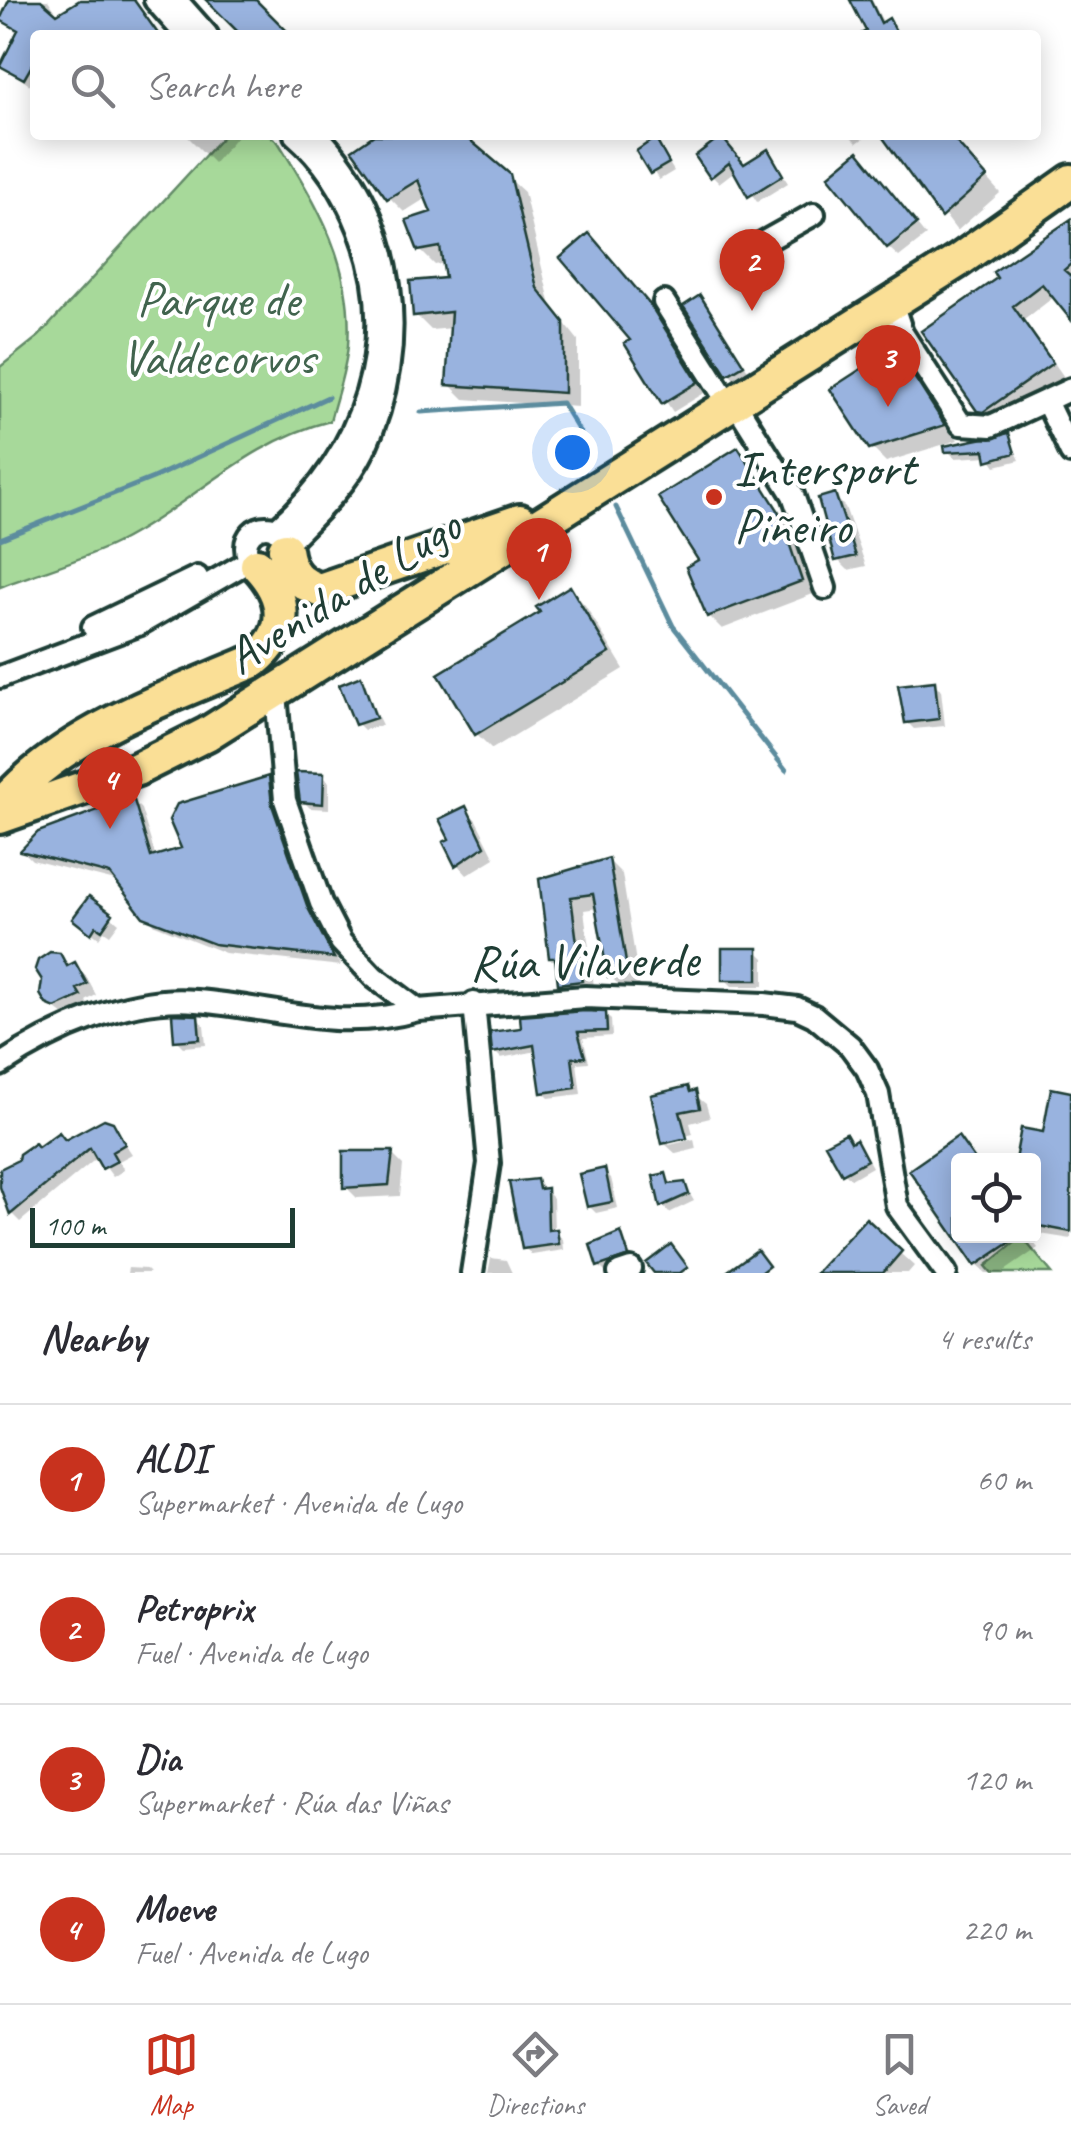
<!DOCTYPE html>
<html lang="en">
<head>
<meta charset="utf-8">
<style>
  body { margin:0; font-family:Caveat,sans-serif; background:#f7f7f7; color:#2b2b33 }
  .controls { position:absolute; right:30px; bottom:30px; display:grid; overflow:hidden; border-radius:10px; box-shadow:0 5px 25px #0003 }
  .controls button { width:90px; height:90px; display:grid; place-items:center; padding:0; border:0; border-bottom:2px solid #e1e1e2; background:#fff; color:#2b2b33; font:50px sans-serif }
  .scale { position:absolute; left:30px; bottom:25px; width:265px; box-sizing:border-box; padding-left:10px; border:5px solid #1f3d34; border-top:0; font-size:28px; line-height:35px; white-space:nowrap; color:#1f3d34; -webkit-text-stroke:8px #fff; paint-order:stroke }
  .you { position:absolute; left:572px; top:452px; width:35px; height:35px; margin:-25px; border:8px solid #fff; border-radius:50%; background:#1a73e8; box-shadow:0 0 0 15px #1a73e833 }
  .badge { display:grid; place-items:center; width:65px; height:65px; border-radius:50%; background:#c8321e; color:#fff; font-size:32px; font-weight:700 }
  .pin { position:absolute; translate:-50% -82px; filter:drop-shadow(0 2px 5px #0008) }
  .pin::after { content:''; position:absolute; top:52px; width:35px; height:30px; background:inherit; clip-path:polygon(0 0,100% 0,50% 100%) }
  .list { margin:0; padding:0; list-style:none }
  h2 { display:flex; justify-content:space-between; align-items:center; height:130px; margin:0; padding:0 40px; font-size:42px }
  h2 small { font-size:32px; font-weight:400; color:#7c7c81 }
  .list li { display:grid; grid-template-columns:65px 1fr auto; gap:30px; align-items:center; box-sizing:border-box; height:150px; padding:0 40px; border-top:2px solid #e1e1e2 }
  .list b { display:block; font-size:38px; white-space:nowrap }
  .list p { margin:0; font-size:32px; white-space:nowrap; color:#7c7c81 }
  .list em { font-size:32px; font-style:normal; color:#7c7c81 }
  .icon { flex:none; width:55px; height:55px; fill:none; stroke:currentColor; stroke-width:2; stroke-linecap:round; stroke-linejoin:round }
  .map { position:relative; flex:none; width:1071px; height:1273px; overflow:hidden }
  .search { position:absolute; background:#fff; box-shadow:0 5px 25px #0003; left:30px; right:30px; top:30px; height:110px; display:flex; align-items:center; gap:25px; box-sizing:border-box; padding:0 35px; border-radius:10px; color:#7c7c81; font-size:38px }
  .sheet { height:730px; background:#fff }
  nav { display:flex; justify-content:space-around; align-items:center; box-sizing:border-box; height:140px; border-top:2px solid #e1e1e2; background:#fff; font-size:28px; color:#7c7c81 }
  nav a { display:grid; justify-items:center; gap:5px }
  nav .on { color:#c8321e }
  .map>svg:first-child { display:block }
  .green { fill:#a7d99a; stroke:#638b67; stroke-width:2.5 }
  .shadow { fill:#0003 }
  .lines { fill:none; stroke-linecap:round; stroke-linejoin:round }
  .stream { stroke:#5c8c9e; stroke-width:5 }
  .building { fill:#99b3df; stroke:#1f3d34; stroke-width:2.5 }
  .minor-casing { stroke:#1f3d34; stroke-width:28 }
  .trunk-casing { stroke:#1f3d34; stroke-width:40 }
  .minor { stroke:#fff; stroke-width:20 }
  .trunk { stroke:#fadf96; stroke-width:32 }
  .poi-dot { fill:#c8321e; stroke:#fff; stroke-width:4 }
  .labels { text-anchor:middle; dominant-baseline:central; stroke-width:8; stroke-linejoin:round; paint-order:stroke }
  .park-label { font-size:50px; fill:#41644e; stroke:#fff }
  .poi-label { font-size:50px; fill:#1f3d34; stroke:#fff; text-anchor:start }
  .street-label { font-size:50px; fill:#1f3d34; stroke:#fff }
</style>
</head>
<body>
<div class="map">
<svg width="1071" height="1273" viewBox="0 0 1071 1273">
  <rect width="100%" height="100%" fill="#fff"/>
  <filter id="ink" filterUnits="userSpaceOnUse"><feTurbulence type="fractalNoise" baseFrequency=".01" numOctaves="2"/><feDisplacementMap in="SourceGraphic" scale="20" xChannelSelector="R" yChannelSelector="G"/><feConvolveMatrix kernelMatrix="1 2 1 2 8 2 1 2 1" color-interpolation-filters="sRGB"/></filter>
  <g filter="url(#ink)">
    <path class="green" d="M224 135H269L278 142C318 206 354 265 348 345 346 370 336 397 330 421 246 442 191 505 116 543 80 561 38 572 0 587V367L39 336Z
      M1022 1237 1052 1273H992L986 1266Z"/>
    <path class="shadow" d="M12 0H48L59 16 84 0H135L160 35H35V89L2 65 19 34 1 19Z
      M853 0H872L884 24 889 21 899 35H871Z
      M186 135H238L214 163Z
      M379 135H461L524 192 551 306 578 340V407L464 399 449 384 453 328 431 330 416 315 448 280 445 263 435 265 420 250 434 213 428 197 404 212 389 197Z
      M849 135H868L857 143Z
      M884 135H948L1000 193 957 231Z
      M721 139 744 167 768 152 788 183 757 202 736 170 719 183 712 176Z
      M655 141 674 171 659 180 639 151Z
      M869 166 926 236 899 257 888 247Z
      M1071 222V316L1055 296 1024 320 1064 377 993 424 979 410 1000 279Z
      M598 245 660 318 706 392 673 412 628 344 634 340Z
      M706 305 749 372 736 381 729 374Z
      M895 351 909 365 958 440 886 462 871 447Z
      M1008 435 1020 460 996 466 989 456 955 458 948 451Z
      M738 450 790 525 813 594 722 629 709 616 701 561Z
      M834 496 845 507 866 566 848 570 837 559Z
      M570 590 585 605 624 669 492 749 477 734 543 613Z
      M360 679 382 725 364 730 357 723Z
      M934 683 941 690 945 726 914 729 907 722Z
      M322 775 329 782V809L310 808 303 801Z
      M268 779 278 788 280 816 317 919 341 966 225 953 155 925 119 882 32 860 23 851 132 800 141 809 156 858 185 850Z
      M465 809 476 820 495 858 467 875 457 864 452 840Z
      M609 861 622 874 640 988 624 990 610 976 598 908 584 910 595 994 574 997 561 983 558 964 551 957 541 881Z
      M90 899 119 923 110 935 104 931 99 938 82 926Z
      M757 951 764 958V986H732L725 979Z
      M59 956 86 976 96 995 86 1001 90 1008 68 1018 48 1003Z
      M605 1014 611 1020 612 1036 583 1038 589 1062 577 1063 581 1094 549 1098 543 1092 537 1051 501 1058 495 1052 524 1030Z
      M197 1018 204 1025 206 1045 183 1047 176 1040Z
      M687 1089 706 1104 710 1118 690 1123 693 1134 669 1140V1145L694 1139 696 1149 676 1154 664 1143Z
      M1071 1094V1239L1040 1234 1034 1228V1160H1018L1023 1131 1045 1135Z
      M112 1124 132 1154 119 1161 124 1170 113 1177 98 1157 20 1222 12 1214 0 1172 38 1149Z
      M845 1136 862 1149 872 1167 851 1179 844 1172Z
      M958 1139 977 1160H958V1236H1029L1038 1248 1002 1273H986L977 1265 912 1170Z
      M392 1154 403 1165 400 1196 357 1198 346 1187Z
      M604 1171 611 1178 618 1208 596 1213 589 1206Z
      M666 1176 674 1186 684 1184 694 1201 669 1213 663 1206 656 1177Z
      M537 1181 553 1198 554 1232 563 1239 564 1250 532 1255 525 1248Z
      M866 1222 914 1266 908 1273H819Z
      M620 1235 635 1263 606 1273 599 1266Z
      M491 1258 506 1260 512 1273H488Z
      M128 1268 146 1269 150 1273H127Z"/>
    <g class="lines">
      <path class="stream" d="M421 412 562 403 591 451
        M616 507 673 626 786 770
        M0 539 153 478 328 397"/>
    </g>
    <path class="building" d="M9 0H41L57 14 80 0H134L159 35H35V60L24 79 0 66 18 30 0 20Z
      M206 0H256L291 35H241Z
      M850 0H870L881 23 889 18 898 35H859L866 31Z
      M374 135H464L510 174 537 288 564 322V393L446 385 451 312 413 316 410 281 445 278 440 247 418 251 406 220 431 212 418 180 387 199 352 150Z
      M881 135H950L987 177 941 218Z
      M721 136 744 164 768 149 783 175 748 197 729 163 710 178 695 156Z
      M655 138 669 163 650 174 636 151Z
      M858 151 917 224 887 248 828 176Z
      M1071 219V264L1064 270 1071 276V320L1042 284 1013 306 1053 363 983 412 977 411 921 331 997 278 993 272Z
      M589 233 651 306 698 382 662 404 624 343 630 340 560 258Z
      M700 295 744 365 727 375 683 306Z
      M895 347 945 425 869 449 830 389Z
      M1009 433 1015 453 987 461 985 450 945 452 944 446Z
      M738 447 778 510 802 581 707 617 686 567 698 560 658 497Z
      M835 493 856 556 835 561 818 498Z
      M570 586 610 653 475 735 438 674 540 612 536 607Z
      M361 676 376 718 355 725 339 685Z
      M935 681 939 719 905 723 898 685Z
      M296 772 324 773 323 804 300 802Z
      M269 776 272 805 308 908 334 958 214 944 143 917 110 874 20 851 38 832 133 797 151 857 181 848 169 820 177 804Z
      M466 806 485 846 455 866 443 842 449 839 439 819Z
      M609 858 628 975 608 977 593 894 571 897 582 981 558 984 555 958H549L539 879Z
      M89 896 113 914 102 930 96 926 91 934 72 919Z
      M722 948H758V980H722Z
      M50 952 60 953 67 966 75 962 87 984 77 989 81 996 55 1008 46 1004 40 994 42 980 35 969 38 960Z
      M585 1011 606 1012 607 1031 578 1032 585 1057 572 1058 576 1088 541 1093 534 1045 492 1053 490 1032 521 1028 520 1016Z
      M172 1014 198 1015 200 1039 174 1041Z
      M688 1086 690 1092 696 1090 700 1108 680 1112 687 1138 662 1144 651 1095Z
      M1051 1088 1071 1092V1232L1034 1225V1160H1015L1021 1128 1043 1132Z
      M104 1119 113 1122 125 1144 112 1152 117 1161 102 1169 90 1148 10 1215 0 1187V1169L18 1160 19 1154 35 1143 38 1147 59 1132 65 1140Z
      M846 1133 851 1142 856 1139 867 1160 842 1174 825 1144Z
      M958 1136 975 1160H958V1236H1020L975 1266 909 1170Z
      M343 1151H393L389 1185 343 1188Z
      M605 1168 612 1202 587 1207 579 1174Z
      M666 1173 669 1184 685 1182 689 1194 660 1207 653 1176Z
      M537 1179 539 1189 547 1188 548 1230 557 1229 559 1244 522 1249 509 1182Z
      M866 1218 902 1251 883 1273H816Z
      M621 1232 629 1256 597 1267 590 1245Z
      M671 1244 688 1267 680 1273H654L646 1263Z
      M757 1250 769 1266 760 1273H725Z"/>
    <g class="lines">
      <defs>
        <path id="minor" d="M155 0 186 35
          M176 0 207 35
          M739 256 814 214
          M664 302 730 406
          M892 303 902 333 961 424 991 426 1071 389
          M1046 401 1071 453
          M735 402 793 495 825 588
          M246 547a20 20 0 1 1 40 0a20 20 0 1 1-40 0Z
          M275 530C364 453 403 341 359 229 345 194 323 159 295 135
          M285 545C313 516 346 487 364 450 412 347 398 218 317 135
          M93 627 197 577
          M0 677 138 625 251 560
          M276 693 285 800 321 903 341 942 374 977 418 1010 585 997 764 1004 797 1008 814 1016 850 1046 867 1069 878 1094 897 1206 946 1273
          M0 1065C54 1029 129 995 196 1001 278 1007 334 1033 418 1010
          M472 1273 489 1163 474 1003
          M619 1273 631 1269"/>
        <path id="trunk" d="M285 549C288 572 299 584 320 590L520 521
          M0 807C64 732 165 699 254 661 290 632 288 598 257 565
          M0 817 137 769 207 734 958 261 1071 181"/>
      </defs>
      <use href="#minor" class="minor-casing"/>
      <use href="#trunk" class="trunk-casing"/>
      <use href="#minor" class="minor"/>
      <use href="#trunk" class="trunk"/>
    </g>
  </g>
  <circle class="poi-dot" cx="714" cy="497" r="10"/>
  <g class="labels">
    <g class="park-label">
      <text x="218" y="299">Parque de<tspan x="218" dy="58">Valdecorvos</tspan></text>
    </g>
    <g class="poi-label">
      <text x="734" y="468">Intersport<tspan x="734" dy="58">Piñeiro</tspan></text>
    </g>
    <g class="street-label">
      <text transform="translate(343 591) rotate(-32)">Avenida de Lugo</text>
      <text transform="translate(584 961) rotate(-1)">Rúa Vilaverde</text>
    </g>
  </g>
</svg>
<div class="controls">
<button><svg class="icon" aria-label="locate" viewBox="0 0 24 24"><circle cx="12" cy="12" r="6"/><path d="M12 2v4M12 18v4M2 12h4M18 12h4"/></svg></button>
</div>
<div class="scale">100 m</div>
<div class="you"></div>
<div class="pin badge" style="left:539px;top:600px">1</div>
<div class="pin badge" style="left:752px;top:311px">2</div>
<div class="pin badge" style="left:888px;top:407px">3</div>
<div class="pin badge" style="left:110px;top:829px">4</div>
<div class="search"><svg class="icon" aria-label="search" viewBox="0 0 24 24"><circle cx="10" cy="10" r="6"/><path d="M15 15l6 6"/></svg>Search here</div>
</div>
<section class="sheet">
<h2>Nearby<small>4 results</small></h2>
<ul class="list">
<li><span class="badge">1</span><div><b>ALDI</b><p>Supermarket · Avenida de Lugo</p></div><em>60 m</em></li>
<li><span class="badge">2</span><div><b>Petroprix</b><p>Fuel · Avenida de Lugo</p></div><em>90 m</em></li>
<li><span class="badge">3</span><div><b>Dia</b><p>Supermarket · Rúa das Viñas</p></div><em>120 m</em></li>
<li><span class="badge">4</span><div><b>Moeve</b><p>Fuel · Avenida de Lugo</p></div><em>220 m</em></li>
</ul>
</section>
<nav>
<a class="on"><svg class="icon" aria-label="map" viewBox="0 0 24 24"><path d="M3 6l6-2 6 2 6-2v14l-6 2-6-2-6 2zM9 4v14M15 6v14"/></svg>Map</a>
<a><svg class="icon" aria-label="directions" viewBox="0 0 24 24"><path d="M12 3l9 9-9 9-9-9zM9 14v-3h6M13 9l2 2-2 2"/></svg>Directions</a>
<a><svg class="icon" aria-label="saved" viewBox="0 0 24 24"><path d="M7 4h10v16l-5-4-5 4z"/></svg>Saved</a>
</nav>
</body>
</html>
